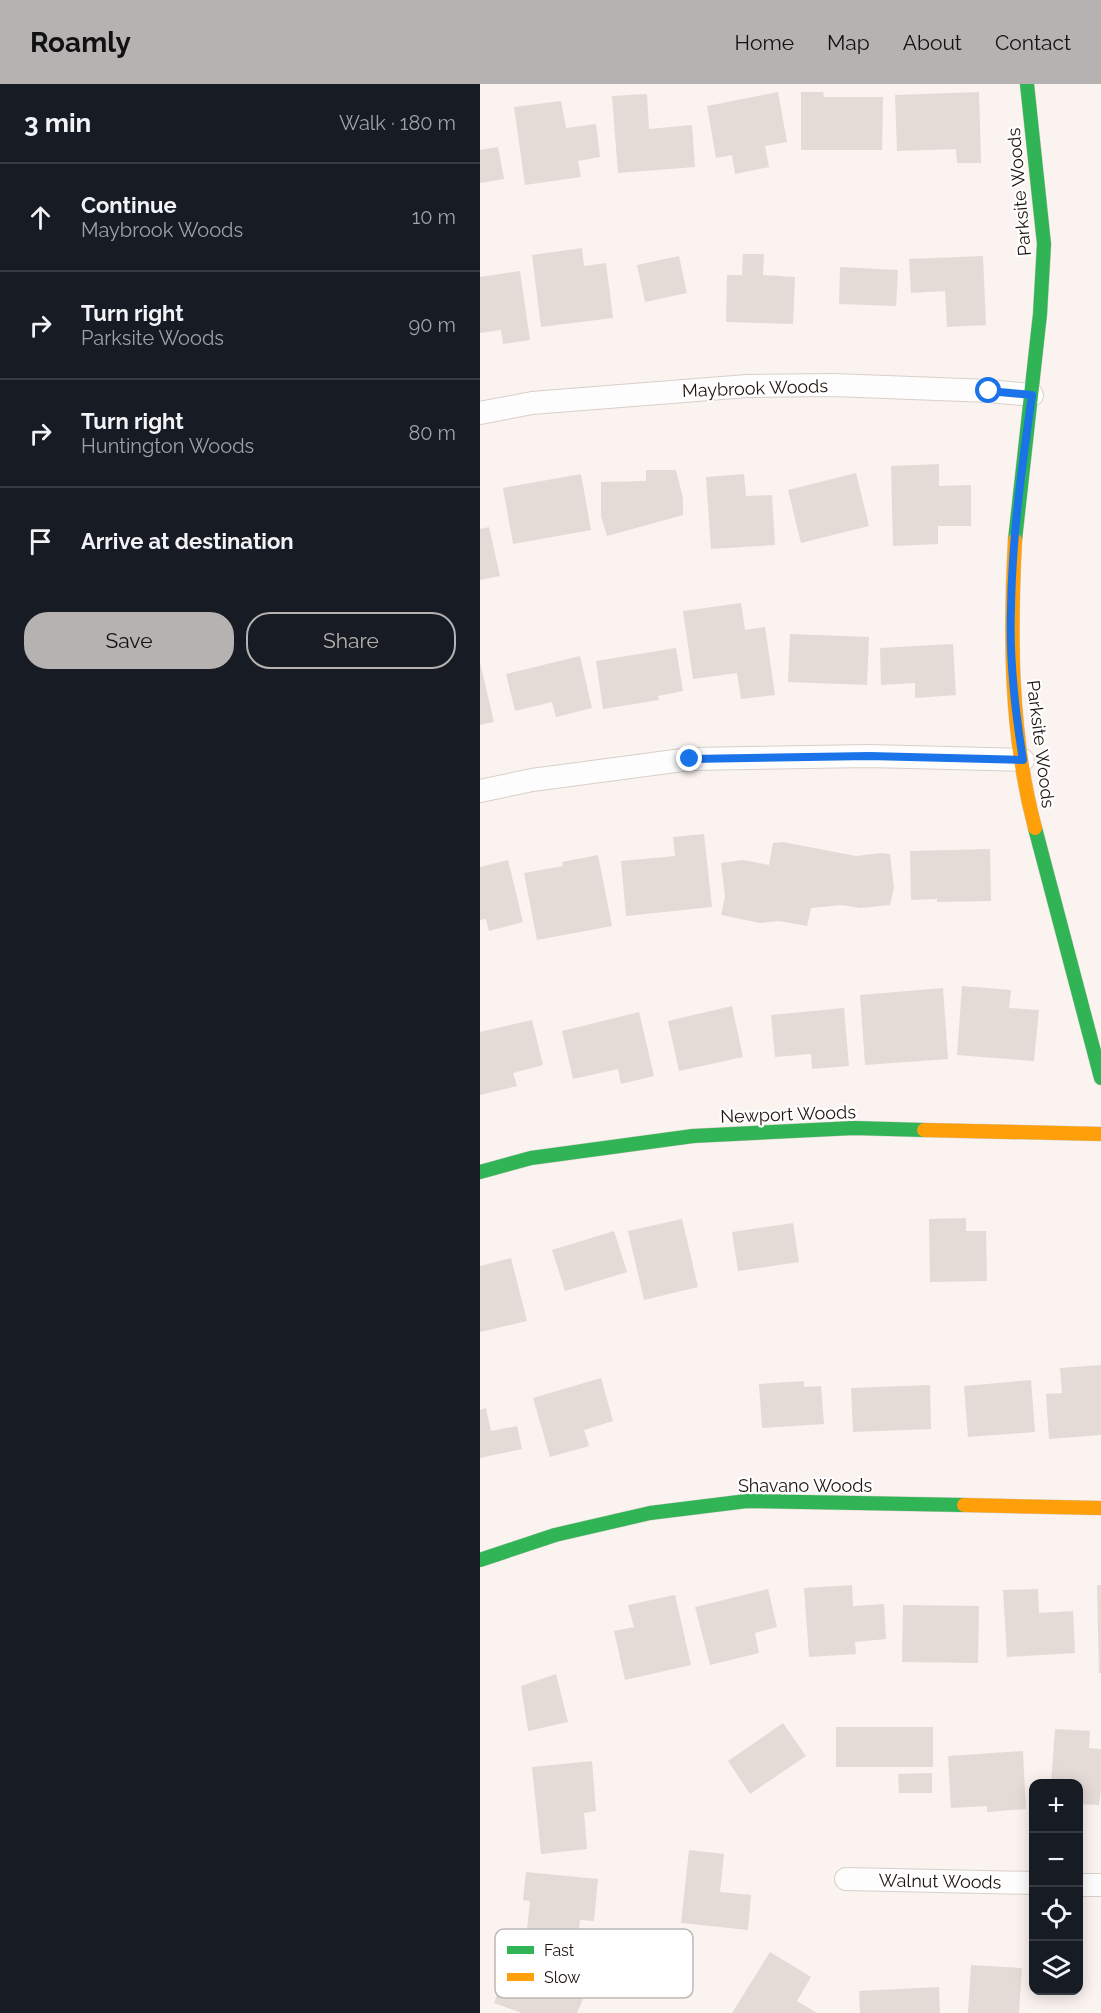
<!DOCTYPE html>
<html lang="en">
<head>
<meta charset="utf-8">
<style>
  body { margin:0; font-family:Raleway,sans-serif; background:#20242c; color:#f1f3f6 }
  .controls { position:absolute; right:18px; bottom:18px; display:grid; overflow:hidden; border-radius:12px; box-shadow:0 3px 15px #0003 }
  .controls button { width:54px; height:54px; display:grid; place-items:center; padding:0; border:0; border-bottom:2px solid #363941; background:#171b24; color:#f1f3f6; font:30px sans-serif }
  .stop { position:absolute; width:18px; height:18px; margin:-14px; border:4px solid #1a73e8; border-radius:50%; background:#fff }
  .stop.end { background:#1a73e8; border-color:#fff; box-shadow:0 2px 6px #0008 }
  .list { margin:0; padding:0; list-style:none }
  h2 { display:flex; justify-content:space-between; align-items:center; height:78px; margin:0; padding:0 24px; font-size:26px }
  h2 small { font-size:20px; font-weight:400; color:#9ea1a6 }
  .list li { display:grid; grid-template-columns:39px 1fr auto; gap:18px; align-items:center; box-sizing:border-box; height:108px; padding:0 24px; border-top:2px solid #363941 }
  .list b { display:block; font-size:22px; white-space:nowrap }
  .list p { margin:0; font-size:20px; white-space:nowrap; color:#9ea1a6 }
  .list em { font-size:20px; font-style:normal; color:#9ea1a6 }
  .actions { display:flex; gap:12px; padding:18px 24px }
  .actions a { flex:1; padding:14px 0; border:2px solid #b5b2b1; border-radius:24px; text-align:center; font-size:21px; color:#b5b2b1 }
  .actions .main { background:#b5b2b1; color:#111 }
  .icon { flex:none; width:33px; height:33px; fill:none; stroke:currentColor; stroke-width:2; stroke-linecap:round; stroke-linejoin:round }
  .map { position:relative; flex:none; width:621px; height:1929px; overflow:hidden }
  header { display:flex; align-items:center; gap:36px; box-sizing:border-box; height:84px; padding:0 30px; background:#b5b2b1; color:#111 }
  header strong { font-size:28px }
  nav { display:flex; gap:33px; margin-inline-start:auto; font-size:21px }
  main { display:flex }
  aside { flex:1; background:#171b24 }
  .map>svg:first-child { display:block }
  .building { fill:#e4dbd7 }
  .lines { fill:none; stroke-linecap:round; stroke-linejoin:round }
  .street-casing { stroke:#d8cfc9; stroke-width:24 }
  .fast-casing { stroke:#d8cfc9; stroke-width:15 }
  .slow-casing { stroke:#d8cfc9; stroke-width:15 }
  .street { stroke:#fefdfd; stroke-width:22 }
  .fast { stroke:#30b455; stroke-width:14 }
  .slow { stroke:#ff9f0a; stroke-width:14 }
  .route { stroke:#1a73e8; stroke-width:8 }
  .labels { text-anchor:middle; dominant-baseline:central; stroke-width:4.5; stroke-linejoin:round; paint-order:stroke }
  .street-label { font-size:18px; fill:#1f150e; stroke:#fff }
  .key { fill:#fff; stroke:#bcb9b7; stroke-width:1.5 }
  .key-label { font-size:16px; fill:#1f150e }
</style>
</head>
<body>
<header>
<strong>Roamly</strong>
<nav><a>Home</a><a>Map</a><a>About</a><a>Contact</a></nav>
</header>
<main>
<aside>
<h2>3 min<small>Walk · 180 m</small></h2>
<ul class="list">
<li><svg class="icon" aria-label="ahead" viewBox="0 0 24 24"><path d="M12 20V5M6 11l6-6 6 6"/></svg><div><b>Continue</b><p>Maybrook Woods</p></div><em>10 m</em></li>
<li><svg class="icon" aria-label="right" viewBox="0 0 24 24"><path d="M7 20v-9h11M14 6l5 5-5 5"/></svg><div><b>Turn right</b><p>Parksite Woods</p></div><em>90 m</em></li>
<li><svg class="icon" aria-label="right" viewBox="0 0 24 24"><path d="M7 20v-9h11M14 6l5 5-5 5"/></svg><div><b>Turn right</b><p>Huntington Woods</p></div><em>80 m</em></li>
<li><svg class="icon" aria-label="arrive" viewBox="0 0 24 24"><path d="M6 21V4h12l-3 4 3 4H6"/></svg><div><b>Arrive at destination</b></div></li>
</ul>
<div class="actions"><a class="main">Save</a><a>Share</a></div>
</aside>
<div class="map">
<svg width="621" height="1929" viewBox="0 0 621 1929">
  <rect width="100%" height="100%" fill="#faf3ef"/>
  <path class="building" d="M298 8 307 58 285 62 289 83 255 90 252 71 236 74 227 22Z
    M321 8H343L344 13H403L402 66H321Z
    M499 8 501 79H477L476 65 417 67 415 11Z
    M167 10 169 45 212 41 215 83 138 89 132 12Z
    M81 17 86 44 116 40 120 73 98 77 101 93 45 101 34 23Z
    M18 63 24 95 0 99V66Z
    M102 164 104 182 126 179 133 234 61 243 52 171Z
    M263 170H284L283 191 315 193 313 240 246 238 247 191H262Z
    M199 172 207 209 165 218 157 181Z
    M503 172 506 241 467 243 465 207 431 209 429 175Z
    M360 183 418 186 416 222 359 220Z
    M40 187 50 256 23 260 21 246 0 249V193Z
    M459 380V402L491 401V442H458V460L413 462 411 382Z
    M166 386H196L203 414V431L127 452 121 432V398L166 397Z
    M376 389 389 442 321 459 308 406Z
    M101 390 111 446 33 460 23 404Z
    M264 390 266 412 292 411 295 461 231 465 226 393Z
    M9 443 20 492 0 496V445Z
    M261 519 265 546 285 543 295 611 261 615 257 589 213 595 203 527Z
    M310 550 389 553 387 601 308 598Z
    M473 560 476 611 435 614V599L401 601 400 564Z
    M196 564 203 607 178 612 179 616 123 625 116 577Z
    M100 572 112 624 76 633 72 618 35 627 26 590Z
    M0 578 14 638 0 641Z
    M224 750 232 823 146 832 141 777 195 772 193 753Z
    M303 758 376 772 402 769 410 770 414 804 410 821 380 824 362 821 331 824 327 842 299 837 280 839 241 831 245 812 241 779 263 776 289 781 293 759Z
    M510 765 511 817 457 818V815L431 816 430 767Z
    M118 771 132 842 57 856 44 789 83 782 82 778Z
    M28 776 43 838 9 847 6 835 0 836V783Z
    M482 902 531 906 529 924 559 926 554 977 477 971Z
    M463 904 468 975 385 981 380 911Z
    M252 922 263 973 199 987 188 937Z
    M364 924 369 982 332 985 331 970 295 973 291 931Z
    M159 928 174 992 141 1000 138 985 93 995 82 947Z
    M52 936 63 981 33 989 37 1002 0 1011V948Z
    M486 1134V1147H506L507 1197 450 1198 449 1135Z
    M202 1135 218 1203 164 1216 148 1147Z
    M313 1139 319 1178 258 1187 252 1148Z
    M134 1147 147 1188 85 1207 72 1166Z
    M31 1174 47 1237 0 1248V1182Z
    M621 1281V1351L569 1355 566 1310 582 1309 580 1284Z
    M121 1294 133 1337 104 1346 109 1362 70 1373 53 1314Z
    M551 1296 555 1348 488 1353 484 1302Z
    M324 1297V1303L341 1302 344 1340 282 1344 279 1300Z
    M450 1301 451 1345 373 1348 371 1304Z
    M6 1324 11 1347 37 1342 42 1365 0 1374V1326Z
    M372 1501 373 1522 404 1520 406 1555 375 1558 376 1570 329 1573 324 1504Z
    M617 1501H621V1589H619Z
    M288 1505 297 1543 275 1549 279 1569 230 1581 215 1523Z
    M558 1505 559 1529 593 1527 595 1569 527 1573 523 1506Z
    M195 1511 211 1581 145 1596 134 1547 154 1543 148 1521Z
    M423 1521 499 1522 498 1579 422 1578Z
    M76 1590 88 1638 48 1647 41 1602Z
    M303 1639 326 1672 270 1710 248 1677Z
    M356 1643H453V1683H356Z
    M575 1645 610 1647 609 1664 621 1665V1706L619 1721 598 1720V1700H571Z
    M543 1667 546 1725 507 1728V1722L471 1724 468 1672Z
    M112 1677 116 1727 104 1729 107 1765 61 1770 52 1683Z
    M452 1689V1709H419L418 1690Z
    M209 1766 244 1770 240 1808 271 1811 268 1846 201 1839Z
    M46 1788 118 1795 114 1837 100 1836 97 1863 80 1861 78 1875 44 1872 50 1817 43 1816Z
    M290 1868 331 1893 317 1917 337 1929H252Z
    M491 1881 542 1884 539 1929H488Z
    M26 1886 103 1915 97 1929H42L14 1919Z
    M459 1903 460 1929H380L379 1907Z"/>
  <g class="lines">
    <defs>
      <path id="street" d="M0 329 52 319 267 302 354 301 509 307 552 311
        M0 707 52 696 210 675 389 672 543 676
        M366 1795 554 1799
        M598 1801H621"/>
      <path id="fast" d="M535 456 560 230 564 160 547 0
        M555 744 621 994
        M0 1088 51 1074 213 1052 374 1044 444 1046
        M0 1476 75 1451 170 1429 267 1417 484 1421"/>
      <path id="slow" d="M535 456C530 552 530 650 555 744
        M444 1046 621 1050
        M484 1421 621 1424"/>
    </defs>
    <use href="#street" class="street-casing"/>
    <use href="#fast" class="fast-casing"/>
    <use href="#slow" class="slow-casing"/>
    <use href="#street" class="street"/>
    <use href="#fast" class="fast"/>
    <use href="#slow" class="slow"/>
  </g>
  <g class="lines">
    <path class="route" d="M210 675 389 672 543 676C535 627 529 575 531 525 532 453 542 382 552 311L509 307"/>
  </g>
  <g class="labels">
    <g class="street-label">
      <text transform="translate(539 108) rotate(-95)">Parksite Woods</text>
      <text transform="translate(275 304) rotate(-2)">Maybrook Woods</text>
      <text transform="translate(561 660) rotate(83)">Parksite Woods</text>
      <text transform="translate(308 1030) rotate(-2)">Newport Woods</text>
      <text x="325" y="1401">Shavano Woods</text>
      <text transform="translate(460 1797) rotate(1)">Walnut Woods</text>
    </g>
  </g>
  <rect x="15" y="1845" width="198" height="69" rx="9" class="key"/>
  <rect x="27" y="1862" width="27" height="8" fill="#30b455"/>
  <rect x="27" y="1889" width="27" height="8" fill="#ff9f0a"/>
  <g class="key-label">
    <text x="64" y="1872">Fast</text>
    <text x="64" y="1899">Slow</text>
  </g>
</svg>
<div class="controls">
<button>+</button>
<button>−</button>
<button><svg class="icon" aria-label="locate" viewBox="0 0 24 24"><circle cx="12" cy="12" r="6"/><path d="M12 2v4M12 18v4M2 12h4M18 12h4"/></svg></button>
<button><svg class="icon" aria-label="layers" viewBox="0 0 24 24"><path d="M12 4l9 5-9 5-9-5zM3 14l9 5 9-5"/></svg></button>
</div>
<div class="stop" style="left:509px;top:307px"></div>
<div class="stop end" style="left:210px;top:675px"></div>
</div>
</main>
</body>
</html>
